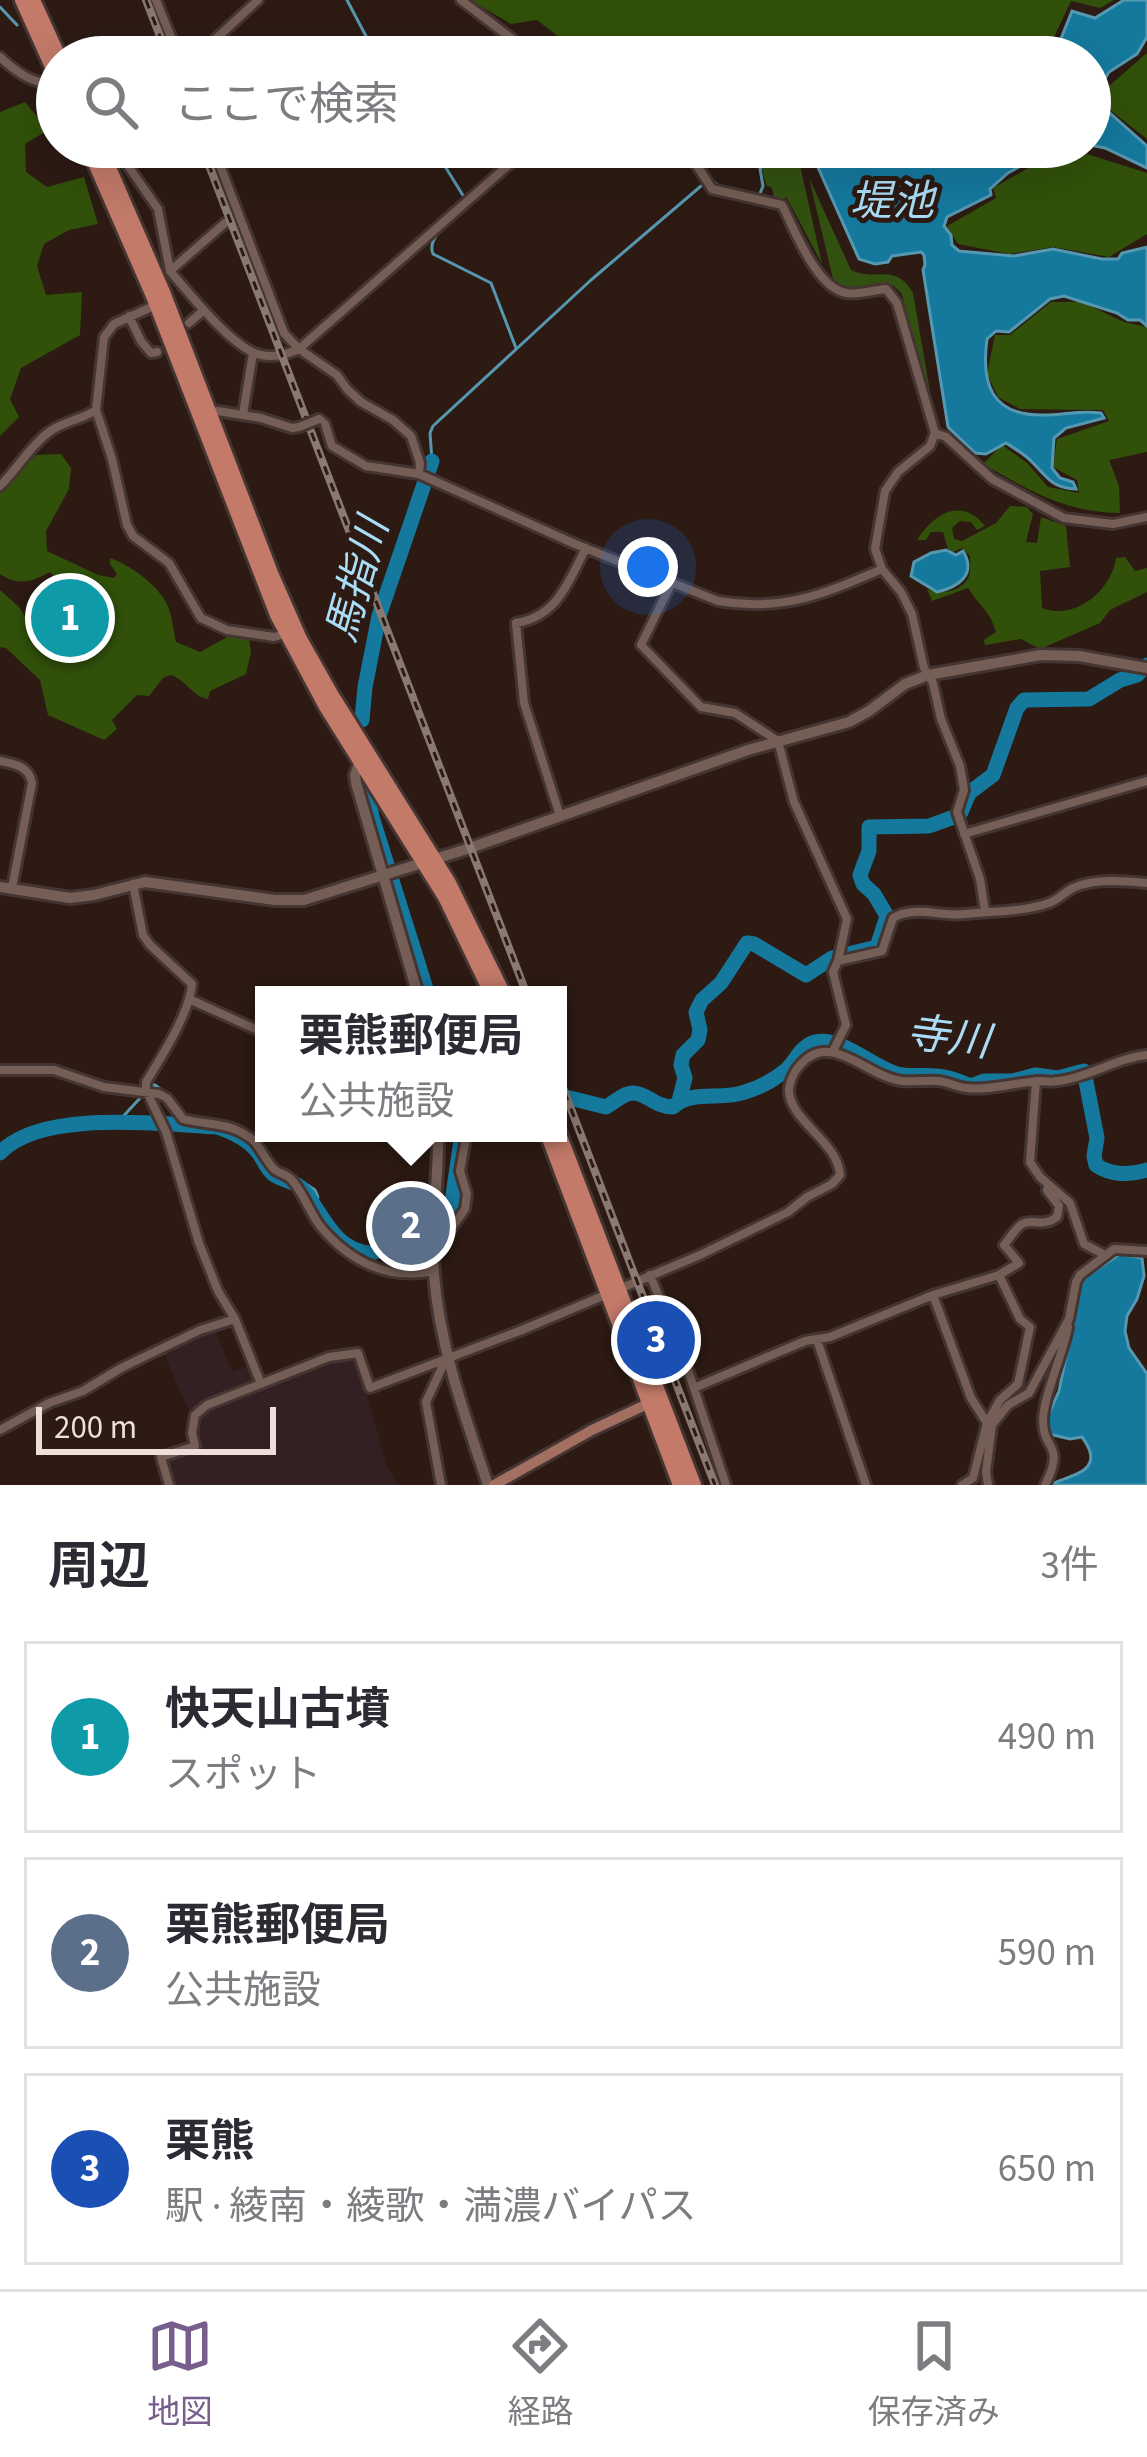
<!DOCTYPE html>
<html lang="ja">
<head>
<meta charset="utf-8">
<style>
  body { margin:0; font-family:"Source Sans 3","Noto Sans JP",sans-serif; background:#f7f7f7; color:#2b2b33 }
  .scale { position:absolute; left:36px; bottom:30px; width:240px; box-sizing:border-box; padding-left:12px; border:6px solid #ecdfda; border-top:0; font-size:33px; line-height:42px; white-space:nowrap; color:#ecdfda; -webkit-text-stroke:9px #2c1a13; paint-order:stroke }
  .you { position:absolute; left:648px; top:567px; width:42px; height:42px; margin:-30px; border:9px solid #fff; border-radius:50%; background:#1a73e8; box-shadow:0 0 0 18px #1a73e833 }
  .badge { display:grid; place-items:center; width:78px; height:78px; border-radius:50%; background:#775e8d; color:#fff; font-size:39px; font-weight:700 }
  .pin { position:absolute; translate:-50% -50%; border:6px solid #fff; box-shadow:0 3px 12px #0006 }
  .popup { position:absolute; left:255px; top:986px; width:312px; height:156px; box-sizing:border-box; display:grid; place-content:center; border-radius:0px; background:#fff; filter:drop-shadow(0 3px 9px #0005); font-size:39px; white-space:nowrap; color:#7c7c81 }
  .popup b { font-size:45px; color:#2b2b33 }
  .popup::after { content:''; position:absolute; left:50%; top:100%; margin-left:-24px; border:24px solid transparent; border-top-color:#fff }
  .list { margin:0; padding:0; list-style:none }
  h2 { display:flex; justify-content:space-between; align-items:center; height:156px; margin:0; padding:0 48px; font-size:51px }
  h2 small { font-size:39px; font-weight:400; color:#7c7c81 }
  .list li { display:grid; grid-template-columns:78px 1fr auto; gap:36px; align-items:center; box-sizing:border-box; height:192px; margin:0 24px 24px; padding:0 24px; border:3px solid #e1e1e2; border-radius:0px }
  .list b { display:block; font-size:45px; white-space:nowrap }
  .list p { margin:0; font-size:39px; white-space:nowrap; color:#7c7c81 }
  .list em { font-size:39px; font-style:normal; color:#7c7c81 }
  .icon { flex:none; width:66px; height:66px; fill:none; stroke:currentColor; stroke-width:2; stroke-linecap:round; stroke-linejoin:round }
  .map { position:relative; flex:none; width:1147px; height:1485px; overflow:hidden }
  .search { position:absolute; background:#fff; box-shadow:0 12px 48px #0002; left:36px; right:36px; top:36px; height:132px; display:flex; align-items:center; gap:30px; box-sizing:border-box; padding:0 42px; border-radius:66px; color:#7c7c81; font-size:45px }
  .sheet { height:804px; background:#fff }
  nav { display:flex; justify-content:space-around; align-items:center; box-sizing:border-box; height:168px; border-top:3px solid #e1e1e2; background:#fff; font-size:33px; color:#7c7c81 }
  nav a { display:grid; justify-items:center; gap:6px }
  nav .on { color:#775e8d }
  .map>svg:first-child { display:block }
  .commercial { fill:#332023 }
  .green { fill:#325110 }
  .forest { fill:#31510a }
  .water { fill:#15799e; stroke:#5698b0; stroke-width:3 }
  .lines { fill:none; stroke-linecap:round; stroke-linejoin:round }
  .stream { stroke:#5698b0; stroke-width:3 }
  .river { stroke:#15799e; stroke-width:15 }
  .street-casing { stroke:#443532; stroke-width:14 }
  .secondary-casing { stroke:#443532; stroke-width:16 }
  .primary-casing { stroke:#443532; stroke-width:16 }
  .highway-casing { stroke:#443532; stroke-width:20 }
  .street { stroke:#745e55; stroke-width:8 }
  .secondary { stroke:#745e55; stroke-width:10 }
  .primary { stroke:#a36f61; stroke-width:10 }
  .highway { stroke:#c37a69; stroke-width:14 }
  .rail-casing { stroke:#897973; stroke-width:8 }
  .rail { stroke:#2c1a13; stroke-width:3; stroke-dasharray:9; stroke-linecap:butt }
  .street-bridge-casing { stroke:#443532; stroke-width:14; stroke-linecap:butt }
  .street-bridge { stroke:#745e55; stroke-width:8 }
  .labels { text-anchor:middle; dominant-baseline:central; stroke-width:10; stroke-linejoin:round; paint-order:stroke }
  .water-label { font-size:42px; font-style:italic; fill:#aadcf6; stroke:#2c1a13 }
</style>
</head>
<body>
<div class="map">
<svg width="1147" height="1485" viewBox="0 0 1147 1485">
  <rect width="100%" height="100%" fill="#2c1a13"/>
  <path class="commercial" d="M215 1330 232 1372 251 1365 258 1383 189 1411 164 1354Z
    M356 1355 386 1463 397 1485H173L164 1463 168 1457 198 1448 195 1432 197 1418 208 1407 330 1358Z"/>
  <path class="green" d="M774 163 800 165 822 264 787 198H774L772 188 766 185 762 169Z
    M809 178 851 270C876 282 895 262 913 293L931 397 918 363 902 294 894 286 887 283 848 288 834 283Z"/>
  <path class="forest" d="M470 0H1114L1100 8 1071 1 1053 39 1020 57H549L543 52 559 37 537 20 511 24Z
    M1147 53V139L1110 110 1103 91Z
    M25 102 48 130 25 144 26 172 47 187 84 177 98 224 69 230 44 244 37 266 46 295 82 292 80 335 21 368 10 399 19 417 0 436V112Z
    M725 147H806L793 164 737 156Z
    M1065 147 1147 173V234L1109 257 1053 247 1010 254 958 244 947 226 996 198 993 188Z
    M1051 302H1082L1124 322 1147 327V452L1109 460 1119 486 1120 513C1063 512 1031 491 983 464L1002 445 1027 463 1048 487 1079 493 1077 480 1053 467 1057 439 1109 421 1103 410 1020 409 998 397 987 374 995 335H1010Z
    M61 454 71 468 69 489 46 531 47 551 98 575 114 578 117 574 110 564V558C130 565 155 583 166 602 172 614 173 629 176 642L200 652 229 636 249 639 251 652 246 674 210 691 208 699C193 697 186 680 171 675L163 678 149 696 137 695 112 720 117 729 104 740 48 715 40 680 6 648 0 647V590L19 607 34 630 55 578 50 572C32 582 18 586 0 574V492L36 455Z
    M1010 506 1027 507 1033 514 1026 542 1037 543 1041 517 1066 526 1070 567 1040 571 1042 608C1075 621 1111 591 1116 558L1125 557 1135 571 1147 568V592L1110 610 1100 623 1040 649 1021 639 985 645 984 640 996 632C989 609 980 607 968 588L932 601 927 589C940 595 963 592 969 576 971 570 970 563 970 556L962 548 953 552 948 549 943 532H931L926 540H917C933 514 962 496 985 526L977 530 971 522 960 521 952 528 954 539 962 541 996 523Z"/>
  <path class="water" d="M1124 0H1147V37L1137 54 1109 72 1096 93 1101 105 1147 146V168L1105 148 1090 145V57H1031L1060 41 1072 11 1095 18Z
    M821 147H1056L1008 173 990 189 991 195 947 217 944 226 951 235 952 245 959 251 1014 256 1053 249 1102 259H1118L1122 253 1147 247V326L1140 320H1128L1117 313 1064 296 1050 299 1009 332 996 331 987 339C981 384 991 416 1044 415 1064 415 1081 410 1101 413L1104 418 1066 428 1054 438 1052 468 1060 478 1073 482 1076 489C1052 488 1048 478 1032 462 1025 454 1015 449 1006 443L986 454 975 453 948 427 923 270 925 265 924 255 921 252 892 256 888 262 875 264 859 259 816 163Z
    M946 550 956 555 963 551C977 574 959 587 937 592L911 576 914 562 931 553Z
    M1120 1254 1142 1258 1144 1276 1137 1299 1127 1316 1125 1331 1129 1348 1147 1374V1485H1050C1071 1474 1108 1472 1082 1437L1070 1439 1049 1434 1048 1416 1059 1391 1081 1283 1088 1275Z"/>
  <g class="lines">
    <path class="stream" d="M347 0 377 57
      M0 7 17 25
      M433 147 464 197
      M710 179 720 187 759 196 763 186 760 169 768 159 804 154 819 156
      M465 210C452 222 426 236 433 254L491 283 516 348
      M432 461 430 433 433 426 591 280 701 186
      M30 1066 56 1067
      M150 1085H155L166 1093
      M205 1120 231 1124
      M117 1123 142 1096
      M292 1175 315 1190 318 1197 313 1206"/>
    <path class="river" d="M362 720 365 687 379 616 432 461
      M367 790 372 817 428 995
      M558 1095 606 1107C613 1103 625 1092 634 1093 648 1094 655 1107 673 1107 692 1089 721 1101 745 1092 759 1088 775 1079 786 1070 795 1062 800 1048 812 1043 838 1033 872 1067 897 1074 912 1078 929 1073 944 1077 953 1078 962 1083 971 1086L984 1081H1013L1035 1075 1058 1078 1084 1071 1097 1138 1094 1156 1096 1165C1112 1176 1129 1175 1147 1170
      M679 1101 685 1078 681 1065 683 1055 698 1040 700 1030 696 1012 702 1000 721 983 747 943 754 944 806 975 832 958 877 947 887 916 874 894 863 884 860 875 869 851V827L929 826 954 817 961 812 969 793 993 775 1017 708 1024 700 1089 699 1120 680 1137 675 1147 665
      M0 1153C40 1109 161 1124 217 1127 232 1132 247 1139 257 1151 263 1158 266 1168 273 1174 284 1182 297 1181 305 1192 324 1217 335 1251 371 1253L444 1232 449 1222 462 1133"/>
    <defs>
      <path id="street" d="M156 0 179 57
        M461 0 520 45 527 57
        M0 57C16 72 34 85 57 84
        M196 57 258 0
        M115 147 158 209 170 271
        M213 147 284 333 299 349 337 375 347 389 361 402 393 420 411 436 420 463 419 474
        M685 147 712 189 782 205C794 228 816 288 846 293 858 295 874 290 886 289L897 303 935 433 930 446 898 472 885 491 875 549 882 569 901 592 912 614 924 668 933 683 941 719 960 766 964 790 957 812 980 879 985 911
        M225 223 170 271C189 293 234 350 261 355 275 358 287 354 299 349L529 147
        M129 316 141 341 151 353 157 352
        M189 323 204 310
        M96 410 112 459 127 525 133 536 169 563 201 618 227 630 274 637 285 634
        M211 412 218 411 261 418 292 428 299 427
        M243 414 253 353
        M319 419 325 424 332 446 366 466 419 474 575 544 718 601C783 612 824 594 882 569
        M935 433 946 437 992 479 1064 518 1113 524 1147 517
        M0 486C17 469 30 446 49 432 63 421 82 420 96 410L104 337 114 324 156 305
        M671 584 641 645 701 707 735 713 778 741 794 802 847 919 838 961 833 972 846 1025 833 1051
        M0 761C15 764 29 766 32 783L12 888
        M560 816 524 703 516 623C558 616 568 582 586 548
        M964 834 1147 781
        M133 884 143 935 150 945 192 984C190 1012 161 1058 146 1082V1090L166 1132 199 1243 218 1291 235 1319 261 1384
        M838 961 882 951 893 918C913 905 942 917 966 914 992 911 1024 912 1049 903 1058 900 1064 892 1073 888 1094 878 1125 881 1147 883
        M189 999 264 1033
        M0 1070H54L104 1087 159 1094 167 1098 183 1119C209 1126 229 1121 253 1140 262 1149 266 1162 275 1170 280 1174 286 1174 291 1179 303 1192 309 1211 320 1226 349 1261 388 1281 433 1271
        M1036 1081 1030 1162 1040 1177 1070 1203 1084 1244 1105 1255
        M435 1252 465 1209 467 1194 460 1171 467 1133
        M650 1275 684 1358 726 1485
        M999 1275 1019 1263 1004 1245C1009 1239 1016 1228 1022 1224 1034 1218 1042 1228 1057 1217L1059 1206 1047 1190 1049 1185
        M933 1295 999 1275 1020 1319 1030 1327 1018 1384 1000 1400 987 1423 973 1478 962 1485
        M817 1340 866 1485
        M694 1388 805 1341 830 1337 933 1295 971 1398 987 1423
        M989 1424 992 1425 1008 1405 1029 1393 1069 1319 1076 1282 1080 1275 1114 1249 1147 1251
        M0 1430 49 1403 83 1391 121 1368 200 1330 235 1319
        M169 1485 161 1457 195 1446 192 1433 195 1415 207 1405 329 1357 358 1353 370 1388 522 1330 700 1255 788 1212 807 1197 832 1184 840 1175C838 1141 788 1120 789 1089 790 1080 795 1070 801 1064 831 1030 867 1077 902 1081 914 1082 927 1080 939 1081 948 1082 957 1087 966 1088 990 1091 1016 1082 1040 1081 1054 1081 1044 1083 1058 1081 1090 1077 1116 1058 1147 1055
        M441 1485 426 1402 445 1361
        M988 1485 986 1472 992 1425
        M1045 1485C1066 1443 1043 1451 1043 1421 1043 1397 1063 1355 1068 1327"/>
      <path id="secondary" d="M360 761 355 775 356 783 418 995
        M0 887 70 898 94 895 145 882 275 900H304L470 848 748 750 849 722 869 711 905 684 928 675 1041 655 1079 656 1147 668
        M438 1133C439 1180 430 1228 434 1275 440 1348 465 1416 488 1485"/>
      <path id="primary" d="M494 1485 592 1430 656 1400"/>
      <path id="highway" d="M22 0 57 78
        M33 0 59 57
        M88 147 153 296 277 615 325 705 445 897 492 995
        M100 147 163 292 271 573 300 639 331 694 449 883 504 995
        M558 1131 694 1485
        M547 1133 680 1485"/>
    </defs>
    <use href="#street" class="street-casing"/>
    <use href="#secondary" class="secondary-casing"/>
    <use href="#primary" class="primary-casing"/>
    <use href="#highway" class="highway-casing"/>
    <use href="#street" class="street"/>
    <use href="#secondary" class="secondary"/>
    <use href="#primary" class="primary"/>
    <use href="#highway" class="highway"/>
    <defs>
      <path id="rail" d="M146 0 168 57
        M202 147 527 995
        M558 1075 715 1485"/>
    </defs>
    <use href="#rail" class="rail-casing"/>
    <use href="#rail" class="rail"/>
    <defs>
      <path id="street-bridge" d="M299 427 319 419"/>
    </defs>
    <use href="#street-bridge" class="street-bridge-casing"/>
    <use href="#street-bridge" class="street-bridge"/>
  </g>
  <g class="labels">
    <g class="water-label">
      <text x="892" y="202">堤池</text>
      <text transform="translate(358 580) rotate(-74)">馬指川</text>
      <text transform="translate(948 1038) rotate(7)">寺川</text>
    </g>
  </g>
</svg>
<div class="scale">200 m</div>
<div class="you"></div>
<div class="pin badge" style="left:70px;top:618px;background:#0f9aa8">1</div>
<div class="pin badge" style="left:411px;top:1226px;background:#5c6f8a">2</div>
<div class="popup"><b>栗熊郵便局</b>公共施設</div>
<div class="pin badge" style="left:656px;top:1340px;background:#1a4fb4">3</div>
<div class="search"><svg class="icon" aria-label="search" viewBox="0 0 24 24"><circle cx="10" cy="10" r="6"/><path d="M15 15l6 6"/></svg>ここで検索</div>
</div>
<section class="sheet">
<h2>周辺<small>3件</small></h2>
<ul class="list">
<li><span class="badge" style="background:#0f9aa8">1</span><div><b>快天山古墳</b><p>スポット</p></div><em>490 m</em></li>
<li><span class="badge" style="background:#5c6f8a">2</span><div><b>栗熊郵便局</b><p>公共施設</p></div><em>590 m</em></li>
<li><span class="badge" style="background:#1a4fb4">3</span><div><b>栗熊</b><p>駅 · 綾南・綾歌・満濃バイパス</p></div><em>650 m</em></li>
</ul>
</section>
<nav>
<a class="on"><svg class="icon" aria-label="map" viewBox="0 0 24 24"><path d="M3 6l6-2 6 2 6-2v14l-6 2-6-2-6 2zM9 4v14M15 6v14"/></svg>地図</a>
<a><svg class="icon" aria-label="directions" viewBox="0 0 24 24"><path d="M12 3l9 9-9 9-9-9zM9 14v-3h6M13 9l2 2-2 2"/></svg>経路</a>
<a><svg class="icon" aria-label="saved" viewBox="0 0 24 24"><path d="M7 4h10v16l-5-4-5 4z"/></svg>保存済み</a>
</nav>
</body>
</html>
